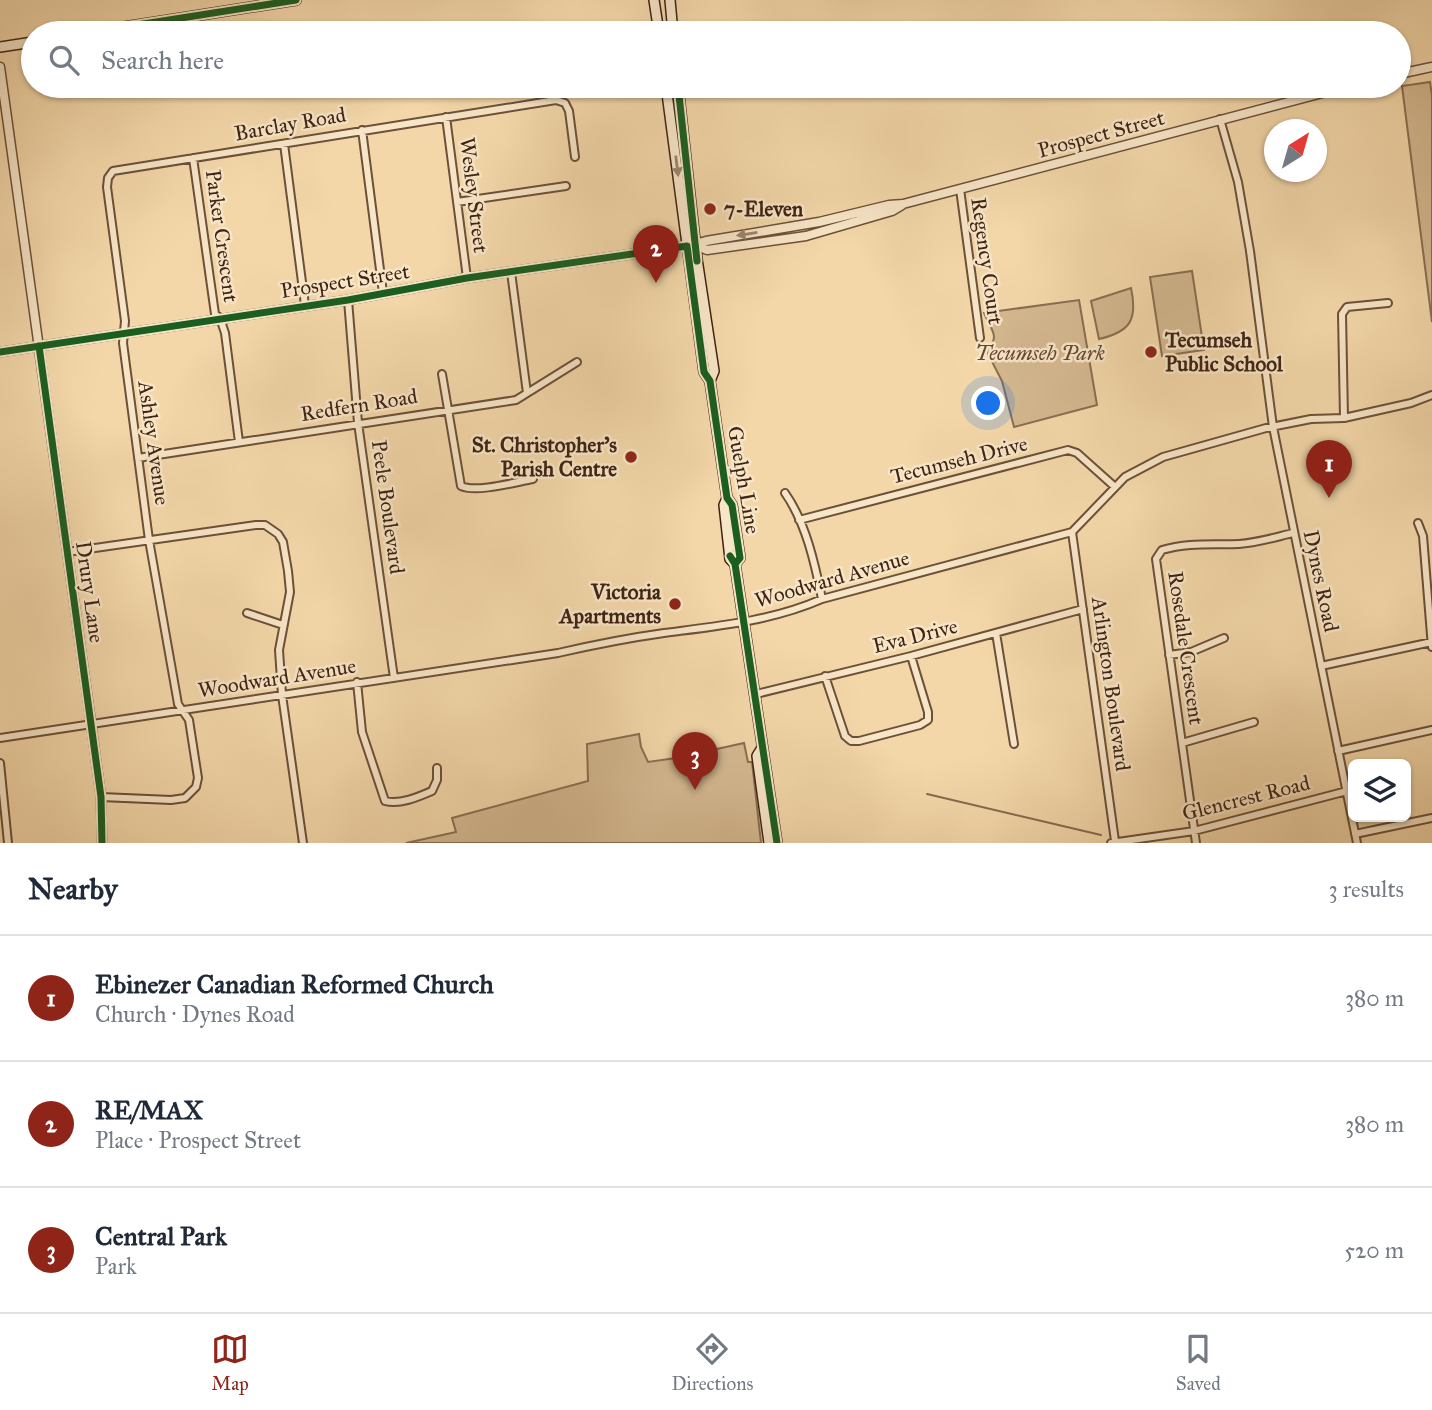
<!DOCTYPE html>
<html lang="en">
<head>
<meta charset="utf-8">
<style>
  body { margin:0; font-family:"IM FELL Great Primer",serif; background:#f6f6f7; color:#1f2937 }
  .controls { position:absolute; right:21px; bottom:21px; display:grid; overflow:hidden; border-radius:10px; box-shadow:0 2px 5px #0004 }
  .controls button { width:63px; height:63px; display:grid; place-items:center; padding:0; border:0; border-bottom:2px solid #e0e1e3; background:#fff; color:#1f2937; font:35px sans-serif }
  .compass { position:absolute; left:1264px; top:119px; width:63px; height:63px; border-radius:50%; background:#fff; box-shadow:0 2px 5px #0004; rotate:37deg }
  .you { position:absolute; left:989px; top:404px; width:24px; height:24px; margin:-18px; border:5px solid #fff; border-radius:50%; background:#1a73e8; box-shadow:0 0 0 10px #1a73e833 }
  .badge { display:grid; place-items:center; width:46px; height:46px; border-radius:50%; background:#8f2418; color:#fff; font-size:23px; font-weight:700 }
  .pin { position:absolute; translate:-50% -58px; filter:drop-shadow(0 2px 4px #0008) }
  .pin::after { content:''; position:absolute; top:37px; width:24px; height:21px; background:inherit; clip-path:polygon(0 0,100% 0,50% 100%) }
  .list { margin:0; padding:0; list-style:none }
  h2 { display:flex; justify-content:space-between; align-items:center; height:91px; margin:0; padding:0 28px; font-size:30px }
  h2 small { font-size:23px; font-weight:400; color:#747a83 }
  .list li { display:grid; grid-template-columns:46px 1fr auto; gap:21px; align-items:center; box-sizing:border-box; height:126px; padding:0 28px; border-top:2px solid #e0e1e3 }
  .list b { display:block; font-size:26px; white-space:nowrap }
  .list p { margin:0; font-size:23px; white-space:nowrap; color:#747a83 }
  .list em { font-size:23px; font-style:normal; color:#747a83 }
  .icon { flex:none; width:38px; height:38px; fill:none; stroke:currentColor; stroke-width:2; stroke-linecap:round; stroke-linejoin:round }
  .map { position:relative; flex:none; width:1432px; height:843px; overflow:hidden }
  .search { position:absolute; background:#fff; box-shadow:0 2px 5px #0004; left:21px; right:21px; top:21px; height:77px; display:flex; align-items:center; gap:18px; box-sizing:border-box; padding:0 24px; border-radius:38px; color:#747a83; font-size:26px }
  .sheet { height:469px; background:#fff }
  nav { display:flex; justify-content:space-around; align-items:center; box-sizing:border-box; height:98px; border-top:2px solid #e0e1e3; background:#fff; font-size:19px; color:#747a83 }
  nav a { display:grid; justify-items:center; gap:4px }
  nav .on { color:#8f2418 }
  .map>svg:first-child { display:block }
  .green { fill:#d4b890; stroke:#8a6e52; stroke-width:2 }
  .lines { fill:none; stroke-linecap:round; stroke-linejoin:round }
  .stream { stroke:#866a4e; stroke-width:2 }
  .minor-casing { stroke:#6c5038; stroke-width:10 }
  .tertiary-casing { stroke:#6c5038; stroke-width:11 }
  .secondary-casing { stroke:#3f2313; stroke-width:12 }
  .minor { stroke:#f7e5c7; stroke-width:6 }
  .tertiary { stroke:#f7e5c7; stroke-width:8 }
  .secondary { stroke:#f7e5c7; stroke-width:9 }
  .cycleway-casing { stroke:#f7e5c7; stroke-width:11 }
  .cycleway { stroke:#1b5e20; stroke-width:7 }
  .oneway { fill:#9b846d }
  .poi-dot { fill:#8f2418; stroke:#f7e5c7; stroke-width:2.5 }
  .labels { text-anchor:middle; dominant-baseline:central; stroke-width:5; stroke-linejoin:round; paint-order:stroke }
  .street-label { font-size:21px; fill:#3f2313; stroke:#f7e5c7 }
  .poi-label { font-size:21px; font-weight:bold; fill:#3f2313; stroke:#f7e5c7; text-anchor:start }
  .park-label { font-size:21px; font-style:italic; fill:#644832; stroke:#f7e5c7 }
</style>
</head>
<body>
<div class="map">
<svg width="1432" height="843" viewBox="0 0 1432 843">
  <rect width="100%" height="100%" fill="#f3d7a9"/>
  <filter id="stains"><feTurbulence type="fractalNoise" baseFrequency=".00286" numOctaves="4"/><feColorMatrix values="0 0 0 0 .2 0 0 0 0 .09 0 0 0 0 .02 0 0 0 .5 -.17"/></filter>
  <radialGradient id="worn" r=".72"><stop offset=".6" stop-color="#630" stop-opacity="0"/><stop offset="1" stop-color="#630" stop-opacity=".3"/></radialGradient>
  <path class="green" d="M1430 82 1432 96V322L1402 86Z
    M1192 271 1204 350 1162 356 1150 277Z
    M1131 288C1138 320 1130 332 1099 339L1091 301Z
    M1079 300 1097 405 1014 427 1002 381 986 350C1002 337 990 329 984 313Z
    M639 734 641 747 648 762 676 758 744 743 748 762H752L761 843H406L456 832 452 818 588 781 587 744Z"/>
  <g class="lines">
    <path class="stream" d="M927 794 1101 835"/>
    <defs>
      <path id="minor" d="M446 117 467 278
        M1220 119 1238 182 1250 251 1273 427 1357 843
        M362 130 383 293
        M284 144 305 305
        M193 158 215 314 220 318 225 333 239 442
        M960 189 980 338
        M457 202 566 186
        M511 272 527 393
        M348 300 358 423 394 678
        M442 374 461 486C476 493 516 482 533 479
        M1344 418 1342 314 1347 307 1388 303
        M138 458 516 400 577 362
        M785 493C806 523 815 564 822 599
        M799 520 1068 450 1077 453 1115 487
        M1418 523 1423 536 1432 647
        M1072 532 1115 841
        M67 552 256 525H265L278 534 283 542 288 571 290 592 279 650 282 695 303 843
        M247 613 283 625
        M996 633 1014 744
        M1169 655 1191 652 1224 638
        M1321 666 1432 642
        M825 676 845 736 851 741H859L920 725 928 720V712L911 656
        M357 682 362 732 385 801C400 805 418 797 432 791L437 780V768
        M756 694 911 656 1083 609
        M0 738 558 653C593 645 628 638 664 633 718 626 772 621 822 599L1072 532 1125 477 1163 457 1266 428 1311 419 1344 418 1411 403 1432 395
        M1182 743 1254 722
        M1338 751 1432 730
        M0 763 8 843
        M101 797 171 800 185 798 196 787 198 778 189 720 178 704 149 540 123 343 125 321 107 187 108 178 113 171 556 100 565 103 569 111 575 157
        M1355 834 1432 818
        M1111 843 1194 831 1347 791
        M1196 843 1156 559 1162 550C1188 542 1213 545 1239 544 1257 543 1276 537 1293 533"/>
      <path id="tertiary" d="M0 67 91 723 101 797 102 843
        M1399 74 1432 67
        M695 245 707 250 806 236 892 211 902 205
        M0 352 348 300 467 278 687 246 706 241 819 222 889 205 903 204 1349 86"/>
      <path id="secondary" d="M654 0 659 33
        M670 0 673 33
        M86 33 296 0
        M0 47 33 42
        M666 86 704 372 710 381 727 498 732 505 740 558 735 564
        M678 86 697 259 714 371 710 381
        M727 498 724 505 730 559 735 564 777 843
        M762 748 757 756 769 843"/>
    </defs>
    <use href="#minor" class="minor-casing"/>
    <use href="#tertiary" class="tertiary-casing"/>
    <use href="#secondary" class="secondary-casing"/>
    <use href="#minor" class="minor"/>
    <use href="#tertiary" class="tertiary"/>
    <use href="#secondary" class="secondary"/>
    <defs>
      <path id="cycleway" d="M86 33 296 0
        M678 86 697 261
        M39 346 101 797 102 843
        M0 352 348 300 467 278 687 246 704 372 710 381 727 498 732 505 740 558 735 564
        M730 556 735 564 777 843"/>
    </defs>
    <use href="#cycleway" class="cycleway-casing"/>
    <use href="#cycleway" class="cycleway"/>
  </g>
  <defs><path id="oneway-solid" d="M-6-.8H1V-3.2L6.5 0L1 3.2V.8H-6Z" transform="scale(1.75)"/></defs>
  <g class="oneway">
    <use href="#oneway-solid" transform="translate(677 166) rotate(83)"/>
    <use href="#oneway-solid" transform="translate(747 234) rotate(171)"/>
  </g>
  <g class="poi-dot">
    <circle cx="710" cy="209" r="7"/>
    <circle cx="1151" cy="352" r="7"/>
    <circle cx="631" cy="457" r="7"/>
    <circle cx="675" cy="604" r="7"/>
  </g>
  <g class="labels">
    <g class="street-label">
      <text transform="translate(290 124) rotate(-10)">Barclay Road</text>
      <text transform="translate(1101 134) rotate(-15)">Prospect Street</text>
      <text transform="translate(474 195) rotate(83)">Wesley Street</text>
      <text transform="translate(222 236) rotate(82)">Parker Crescent</text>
      <text transform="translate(987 261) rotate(82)">Regency Court</text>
      <text transform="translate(345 281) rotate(-9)">Prospect Street</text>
      <text transform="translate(359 405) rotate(-9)">Redfern Road</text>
      <text transform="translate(154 443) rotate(82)">Ashley Avenue</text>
      <text transform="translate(959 460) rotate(-14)">Tecumseh Drive</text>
      <text transform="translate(744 480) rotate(80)">Guelph Line</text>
      <text transform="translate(388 507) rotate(82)">Peele Boulevard</text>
      <text transform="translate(832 579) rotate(-16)">Woodward Avenue</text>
      <text transform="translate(1321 581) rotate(78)">Dynes Road</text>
      <text transform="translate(90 592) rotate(82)">Drury Lane</text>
      <text transform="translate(915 636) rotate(-14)">Eva Drive</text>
      <text transform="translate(1186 648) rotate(82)">Rosedale Crescent</text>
      <text transform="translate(277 678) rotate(-9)">Woodward Avenue</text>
      <text transform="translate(1111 684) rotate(82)">Arlington Boulevard</text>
      <text transform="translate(1246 798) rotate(-14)">Glencrest Road</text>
    </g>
    <g class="poi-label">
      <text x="724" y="209">7-Eleven</text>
      <text x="1165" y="340">Tecumseh<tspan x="1165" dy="24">Public School</tspan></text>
      <text x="617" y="445" text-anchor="end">St. Christopher's<tspan x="617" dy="24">Parish Centre</tspan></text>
      <text x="661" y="592" text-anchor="end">Victoria<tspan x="661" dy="24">Apartments</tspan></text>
    </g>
    <g class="park-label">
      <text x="1040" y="353">Tecumseh Park</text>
    </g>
  </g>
  <rect width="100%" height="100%" filter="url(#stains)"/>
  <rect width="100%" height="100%" fill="url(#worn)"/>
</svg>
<div class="controls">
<button><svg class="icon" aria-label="layers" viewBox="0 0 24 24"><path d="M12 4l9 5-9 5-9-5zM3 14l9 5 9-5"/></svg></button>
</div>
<svg class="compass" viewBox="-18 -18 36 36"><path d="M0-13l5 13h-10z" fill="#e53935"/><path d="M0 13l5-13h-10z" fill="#747a83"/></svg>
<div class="you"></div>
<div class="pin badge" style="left:1329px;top:498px">1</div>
<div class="pin badge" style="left:656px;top:283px">2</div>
<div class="pin badge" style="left:695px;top:790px">3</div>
<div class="search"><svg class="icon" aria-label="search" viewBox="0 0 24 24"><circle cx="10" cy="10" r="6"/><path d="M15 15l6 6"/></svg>Search here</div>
</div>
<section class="sheet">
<h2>Nearby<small>3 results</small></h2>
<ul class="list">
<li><span class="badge">1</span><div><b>Ebinezer Canadian Reformed Church</b><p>Church · Dynes Road</p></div><em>380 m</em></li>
<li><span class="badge">2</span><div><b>RE/MAX</b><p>Place · Prospect Street</p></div><em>380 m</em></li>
<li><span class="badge">3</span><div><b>Central Park</b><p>Park</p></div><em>520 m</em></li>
</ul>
</section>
<nav>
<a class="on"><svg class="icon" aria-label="map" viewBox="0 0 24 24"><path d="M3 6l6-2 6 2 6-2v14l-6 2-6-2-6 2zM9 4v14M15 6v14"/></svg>Map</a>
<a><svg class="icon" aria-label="directions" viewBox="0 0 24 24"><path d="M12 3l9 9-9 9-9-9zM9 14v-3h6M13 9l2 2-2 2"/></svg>Directions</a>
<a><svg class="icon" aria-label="saved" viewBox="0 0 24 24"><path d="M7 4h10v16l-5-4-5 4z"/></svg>Saved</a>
</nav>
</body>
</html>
